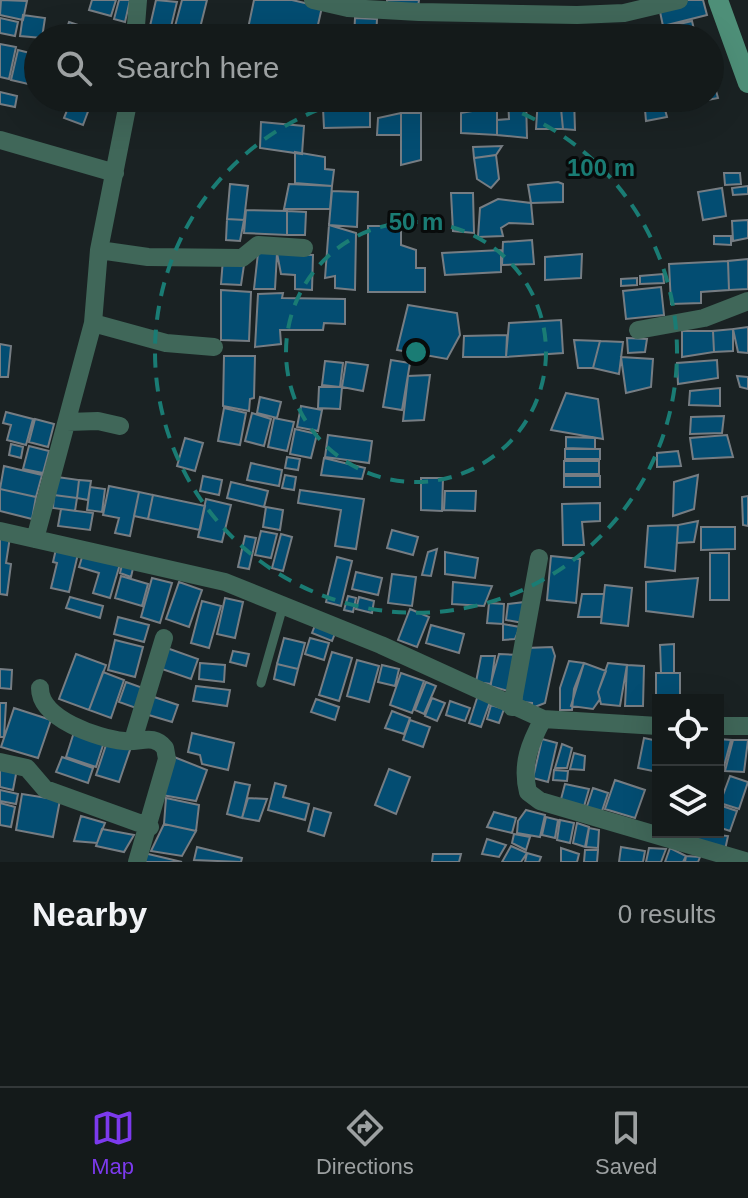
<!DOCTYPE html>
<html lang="en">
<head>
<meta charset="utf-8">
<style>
  body { margin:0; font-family:Arial,sans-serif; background:#1d2323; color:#f1f3f6 }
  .controls { position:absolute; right:24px; bottom:24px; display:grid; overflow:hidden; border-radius:0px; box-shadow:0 8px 32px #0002 }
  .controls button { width:72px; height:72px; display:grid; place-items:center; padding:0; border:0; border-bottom:2px solid #333839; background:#141a1a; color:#f1f3f6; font:40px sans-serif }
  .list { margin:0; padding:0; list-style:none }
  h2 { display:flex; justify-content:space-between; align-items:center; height:104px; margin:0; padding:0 32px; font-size:34px }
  h2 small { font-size:26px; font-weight:400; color:#9da1a2 }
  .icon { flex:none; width:44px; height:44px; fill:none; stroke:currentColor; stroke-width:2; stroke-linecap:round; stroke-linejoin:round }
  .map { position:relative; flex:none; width:748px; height:862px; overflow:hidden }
  .search { position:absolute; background:#141a1a; box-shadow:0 8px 32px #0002; left:24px; right:24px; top:24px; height:88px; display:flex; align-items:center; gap:20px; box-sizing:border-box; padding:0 28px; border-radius:44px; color:#9da1a2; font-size:30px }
  .sheet { height:224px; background:#141a1a }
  nav { display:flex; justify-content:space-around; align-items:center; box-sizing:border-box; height:112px; border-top:2px solid #333839; background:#141a1a; font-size:22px; color:#9da1a2 }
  nav a { display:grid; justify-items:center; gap:4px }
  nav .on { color:#7c3aed }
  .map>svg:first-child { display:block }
  .building { fill:#034d72; stroke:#767d83; stroke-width:2 }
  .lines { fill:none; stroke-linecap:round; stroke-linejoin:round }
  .service { stroke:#406759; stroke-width:9 }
  .minor { stroke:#406759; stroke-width:18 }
  .secondary { stroke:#4e8f78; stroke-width:20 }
  .ring { fill:none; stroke:#1a7c74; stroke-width:4; stroke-dasharray:14 10 }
  .centre { fill:#1a7c74; stroke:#080b0b; stroke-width:4 }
  .ring-label { font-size:24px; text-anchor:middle; font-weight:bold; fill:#1a7c74; stroke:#080b0b; stroke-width:6; stroke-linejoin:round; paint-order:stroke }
</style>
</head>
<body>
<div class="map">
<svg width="748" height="862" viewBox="0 0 748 862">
  <rect width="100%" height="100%" fill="#1a2223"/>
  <path class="building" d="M1 0 27 1 23 20 0 15Z
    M92 0H116L111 16 89 10Z
    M119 0H130L125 22 114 19Z
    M156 0 177 2 170 31 150 26Z
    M182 0H207L198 36 174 30Z
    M254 0H292L322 7 315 38H246Z
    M387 0H419L418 7 387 3Z
    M687 0H703L707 15 663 26 659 7Z
    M23 15 45 18 42 38 20 36Z
    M0 18 18 22 15 36 0 33Z
    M355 18 377 19 376 38H354Z
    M692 21 696 38H674L671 26Z
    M69 22 90 29 87 38 64 37Z
    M502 29 528 31 527 38H501Z
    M142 32 171 34V38H141Z
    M655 34V38H619V36Z
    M446 35H490V38H446Z
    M612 36V38H563V37Z
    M0 44 16 47 9 79 0 77Z
    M18 50 38 55 37 86 11 80Z
    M710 69 718 98 692 103 691 98H710Z
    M0 92 17 96 15 107 0 104Z
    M72 98H93L83 125 64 118Z
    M144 98 177 101 175 111 151 108 155 100Z
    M269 98H310V109L269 107Z
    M315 98H340V108H315Z
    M475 98H497V135L461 133V113L478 110Z
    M508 98H526L527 138 497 135V120L509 119Z
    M538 98H560L563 129H536Z
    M560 98H574L575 130 563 129Z
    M644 98H662L667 117 646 121Z
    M370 107V127L324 128 323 108Z
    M401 113H421V160L401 165Z
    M401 113V135H377L378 118Z
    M261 122 304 126 302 154 260 148Z
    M502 146 496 155 474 158 473 147Z
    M295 152 325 157V169L334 170 332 186 295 183Z
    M496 155 499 179 491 188 477 179 474 158Z
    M724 173H740L741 184 725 185Z
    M558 182 563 184V202L531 203 528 185Z
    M230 184 248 186 244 220 227 219Z
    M289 184 332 186 330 209H284Z
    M748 186V194L733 195 732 188Z
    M722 188 726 216 703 220 698 192Z
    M332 191 358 192 357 227 329 225Z
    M451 193H473L474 233 453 231Z
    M498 199 531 203 533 224 509 223 501 228 503 236 478 237 480 208Z
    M246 210 287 211V235L244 233Z
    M287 211 306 212 305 235H287Z
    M227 219 244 220 240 241 226 240Z
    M748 220V238L733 241 732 221Z
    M329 225 356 233 355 290 335 288V276L325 278Z
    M368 226H401V245L416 250V268H425V292H368Z
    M714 236H731V245L714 244Z
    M532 240 534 264 502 265 503 242Z
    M501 250V272L445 275 442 253Z
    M258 253H277L275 289H254Z
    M277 253 313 255 312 290 295 289V275L281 274Z
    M582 254 581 278 545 280V257Z
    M223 259 244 265 241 285 221 284Z
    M748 259V289L729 290 728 261Z
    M728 261 729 290 701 292V303L671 304 669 264Z
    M663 274 664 283 640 284V276Z
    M637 278V285L621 286V279Z
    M661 287 664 315 626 319 623 291Z
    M221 290 251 292 249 341 221 340Z
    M283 293 282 298 345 299V324L324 323 323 330H280L281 344 255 347 258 294Z
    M408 305 457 313 460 335 447 359 397 350Z
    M561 320 563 353 506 357 509 323Z
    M748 327V353L738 352 733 329Z
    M733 329V351L714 352 713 331Z
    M682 331H713L714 352 682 357Z
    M507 335 506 357H463L464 336Z
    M627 338 647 339 645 352 628 353Z
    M574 340 600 341 593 368H578Z
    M600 341 623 342 619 374 593 368Z
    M0 344 11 346 8 377H0Z
    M224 356H255L254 398 250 399 249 411 223 406Z
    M621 357 653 359 651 387 626 393Z
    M391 360 410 363 402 410 383 407Z
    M717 360 718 378 678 384 677 363Z
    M325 361 343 363 340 387 322 385Z
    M346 362 368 365 363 391 342 387Z
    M430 375 424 420 403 421 408 376Z
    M737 376 748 377V389L740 387Z
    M319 387H342L340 409 318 408Z
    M720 388V406L689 405 690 391Z
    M566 393 598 399 603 439 551 430Z
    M260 397 281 402 277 418 257 413Z
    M301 406 322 410 318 431 297 427Z
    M224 408 246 413 240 445 218 441Z
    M6 412 33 419 26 445 7 440 11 425 3 423Z
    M252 413 271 419 264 446 245 441Z
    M724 416 722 433 690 434 691 417Z
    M274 418 294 422 287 451 268 447Z
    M35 419 54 424 48 447 29 442Z
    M295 429 317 434 311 458 290 454Z
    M328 435 372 441 369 463 325 457Z
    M727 435 733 457 693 459 690 438Z
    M566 437 595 438V449L566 448Z
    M185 438 203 443 195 471 177 466Z
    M11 444 23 447 21 458 9 455Z
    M29 446 49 451 43 473 23 469Z
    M565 449H600V459H565Z
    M678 451 681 466 657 467V453Z
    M287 457 300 459 298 470 285 468Z
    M324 458 365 468 362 479 321 475Z
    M564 461H599V474H564Z
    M251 463 282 470 279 486 247 480Z
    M4 466 42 475 36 497 0 489Z
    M285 475 296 477 294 490 282 488Z
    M698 475 694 509 673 516 674 482Z
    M203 476 222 480 219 495 200 491Z
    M564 476H600V487H564Z
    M57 477 79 480 77 498 54 495Z
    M421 478H443L442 511 421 510Z
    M79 480 91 481 88 500 77 498Z
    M231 482 268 491 264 507 227 498Z
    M109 486 139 492 130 536 115 533 119 518 103 515Z
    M90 487 105 489 102 512 87 510Z
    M0 489 36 497 32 519 0 511Z
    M300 490 364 499 356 549 335 546 341 510 298 503Z
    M445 491H476L475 511 444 510Z
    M139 492 153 495 148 519 134 516Z
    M54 495 77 498 75 511 53 508Z
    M153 495 205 506 200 530 148 519Z
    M748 496V526L743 525 742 497Z
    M206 499 231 505 222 542 198 537Z
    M600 503V521L582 522 584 545H563L562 504Z
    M266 507 283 510 280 530 263 527Z
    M61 509 93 513 90 530 58 526Z
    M698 521 694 542 677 543 678 525Z
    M678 525 675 571 645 567 648 526Z
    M701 527H735V549L701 550Z
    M392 530 418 537 413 555 387 548Z
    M261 531 277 534 271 558 255 555Z
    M281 534 292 537 283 571 272 568Z
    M0 535 10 537 6 563 11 564 7 595 0 594Z
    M245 536 256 538 249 569 238 567Z
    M56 549 78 554 69 592 51 588 57 563 53 562Z
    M437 549 431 576 422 575 428 552Z
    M445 552 478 558 475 578 445 574Z
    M710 553H729V600H710Z
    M83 554 120 564 110 598 93 593 99 573 79 567Z
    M551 556 580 559 576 603 547 600Z
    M337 557 352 561 341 606 326 602Z
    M123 561 134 564 131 577 120 573Z
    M356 572 382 578 378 595 352 589Z
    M392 574 416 577 412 606 388 603Z
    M121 576 148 584 142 606 115 598Z
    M152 578 172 583 160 623 141 617Z
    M698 578 693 617 646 611V582Z
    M179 582 202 590 189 627 166 619Z
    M453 582 492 586 484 606 452 604Z
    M605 585 632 588 628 626 601 623Z
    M582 594H604L601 617H578Z
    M348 596 356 598 353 612 344 610Z
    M70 597 103 606 100 618 66 608Z
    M359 597 374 601 372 613 356 609Z
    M225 598 243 602 235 638 217 634Z
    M202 601 221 606 209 648 191 643Z
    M525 602 523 623 506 620 508 604Z
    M489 603 504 604 503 624 487 623Z
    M410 609 429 617 417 647 398 640Z
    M118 617 149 625 144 642 114 634Z
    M317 620 337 628 332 641 312 633Z
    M503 624 520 627 515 639 503 640Z
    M431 625 464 634 459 653 426 643Z
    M284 638 305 643 298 669 277 664Z
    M310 638 329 643 324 660 305 654Z
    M115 640 143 647 135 677 108 670Z
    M674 644V673H661L660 645Z
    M164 647 198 659 191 679 156 667Z
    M552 647 555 656 545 703 532 708V703L521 702 526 648Z
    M233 651 249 654 246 666 230 662Z
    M332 652 352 658 339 701 319 695Z
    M76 654 106 665 89 710 59 699Z
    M499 654 520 655 512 692 490 686Z
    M481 656H495L491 684 476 682Z
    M357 660 379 666 369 702 347 696Z
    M569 661 584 663 574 689 572 710H560V688Z
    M200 663 225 665 224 682 199 679Z
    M584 663 606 671 598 692 600 699 593 709 571 706Z
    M608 663 627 665 620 706 601 704 598 692Z
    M277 664 298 669 294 685 274 679Z
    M382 665 399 669 395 686 378 682Z
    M627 665 644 666 643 706H625Z
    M0 669 12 670 11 689 0 688Z
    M103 672 124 680 111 718 89 710Z
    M401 673 424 681 412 713 390 705Z
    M656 673H680V700L656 702Z
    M126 682 143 688 136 708 119 702Z
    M426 682 436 686 424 714 415 710Z
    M196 686 230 690 227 706 193 701Z
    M148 695 178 705 172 722 142 713Z
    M478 695 491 699 481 727 469 723Z
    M432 698 445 703 437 721 425 716Z
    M316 699 339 707 335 720 311 712Z
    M450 701 470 708 465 721 446 715Z
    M0 703H6L4 737H0Z
    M491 705 504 709 499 723 487 719Z
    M14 708 51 720 38 758 1 747Z
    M392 711 410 718 404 734 385 728Z
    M410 720 430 727 423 747 403 740Z
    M75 729 105 739 96 767 66 757Z
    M192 733 234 743 228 770 202 764 200 755 188 752Z
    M644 738 658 741V772L638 768Z
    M108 739 131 747 119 782 96 775Z
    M542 739 557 743 548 782 533 778Z
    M718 739 731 740 723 770H718Z
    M733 740H748L744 772 725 771Z
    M562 744 572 748 567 768H555Z
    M574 753 585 756 584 770 570 769Z
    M62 757 93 768 88 783 56 772Z
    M174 757 207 770 196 801 162 795Z
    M0 765 17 769 13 790 0 787Z
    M389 769 410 777 396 814 375 805Z
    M554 770 568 771 567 781 553 780Z
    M730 776 748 782 739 809 720 803Z
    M615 780 645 790 635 818 605 809Z
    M235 782 250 785 242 818 227 814Z
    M275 783 286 786 283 797 309 804 305 820 268 810Z
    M565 784 589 789 583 810 560 803Z
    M593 788 608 793 601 814 586 809Z
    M0 790 18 794 16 804 0 801Z
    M22 794 60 800 53 837 16 830Z
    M166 798 199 805 196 831 164 824Z
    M248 798 267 799 259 821 242 818Z
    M0 803 15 807 11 827 0 825Z
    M719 805 737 811 730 831 718 827Z
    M314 808 331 813 324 836 308 831Z
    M526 810 545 815 540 837 517 833 518 821Z
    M494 812 516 818 512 833 487 827Z
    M81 816 105 823 97 843 74 841Z
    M546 817 558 820 555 838 542 835Z
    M560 820 574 823 570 843 557 840Z
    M577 823 589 827 585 847 573 843Z
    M164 824 196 831 182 856 151 851Z
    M589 828 599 830 598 848 586 847Z
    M102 829 134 835 124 852 96 846Z
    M691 832 728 836 725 850 689 839Z
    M514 834 530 837 526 850 512 843Z
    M487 839 506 845 499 857 482 854Z
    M511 846 527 853 521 862H502Z
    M197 847 242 858 241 862 194 860Z
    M621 847 645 851 643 862H619Z
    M561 848 579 854 577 862H561Z
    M649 848 666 849 661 862H646Z
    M670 848 686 856 683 862H665Z
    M585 850H598L597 862H584Z
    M144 853 182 862H142Z
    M527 853 541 857 539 862H525Z
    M433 854H461L459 862H432Z
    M686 856 700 857 698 862H685Z"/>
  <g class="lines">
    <path class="service" d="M261 683 283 606"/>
    <path class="minor" d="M313 0 348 8 419 12 577 15 624 13 679 0
      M135 38 138 0
      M0 140 115 173
      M99 250 148 257 242 258 258 245 304 248
      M93 323 166 343 214 347
      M638 330 704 318 748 301
      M67 422 98 421 120 426
      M0 531 225 582 381 645 543 719 658 726
      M35 539 93 323 99 250 129 98
      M40 688C40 719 97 738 124 741 141 743 153 733 165 748L167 759 137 862
      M512 707 539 558
      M543 719C530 743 521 764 528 792L540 801 748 862
      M718 726H748
      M133 740 164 638
      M0 762 27 768 45 789 150 827"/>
    <path class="secondary" d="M718 0 748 83"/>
  </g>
  <g class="ring">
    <circle cx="416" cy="352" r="130"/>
    <path d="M477 98A261 261 0 1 1 355 98"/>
  </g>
  <circle cx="416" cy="352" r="12" class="centre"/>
  <g class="ring-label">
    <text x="601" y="176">100 m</text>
    <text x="416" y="230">50 m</text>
  </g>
</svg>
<div class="controls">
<button><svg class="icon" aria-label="locate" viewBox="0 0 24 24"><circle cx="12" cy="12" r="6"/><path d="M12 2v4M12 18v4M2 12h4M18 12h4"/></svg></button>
<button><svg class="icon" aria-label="layers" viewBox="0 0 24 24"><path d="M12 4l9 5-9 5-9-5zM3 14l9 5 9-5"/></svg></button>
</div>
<div class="search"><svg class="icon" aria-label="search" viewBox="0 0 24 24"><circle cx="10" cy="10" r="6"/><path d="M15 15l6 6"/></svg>Search here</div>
</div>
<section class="sheet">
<h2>Nearby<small>0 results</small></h2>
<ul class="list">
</ul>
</section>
<nav>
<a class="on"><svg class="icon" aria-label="map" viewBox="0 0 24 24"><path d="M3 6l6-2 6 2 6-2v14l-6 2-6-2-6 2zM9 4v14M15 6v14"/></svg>Map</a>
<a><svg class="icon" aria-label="directions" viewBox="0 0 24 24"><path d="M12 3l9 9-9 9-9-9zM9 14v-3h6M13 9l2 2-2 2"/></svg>Directions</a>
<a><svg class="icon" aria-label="saved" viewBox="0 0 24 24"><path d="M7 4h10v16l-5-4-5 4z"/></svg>Saved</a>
</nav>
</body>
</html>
